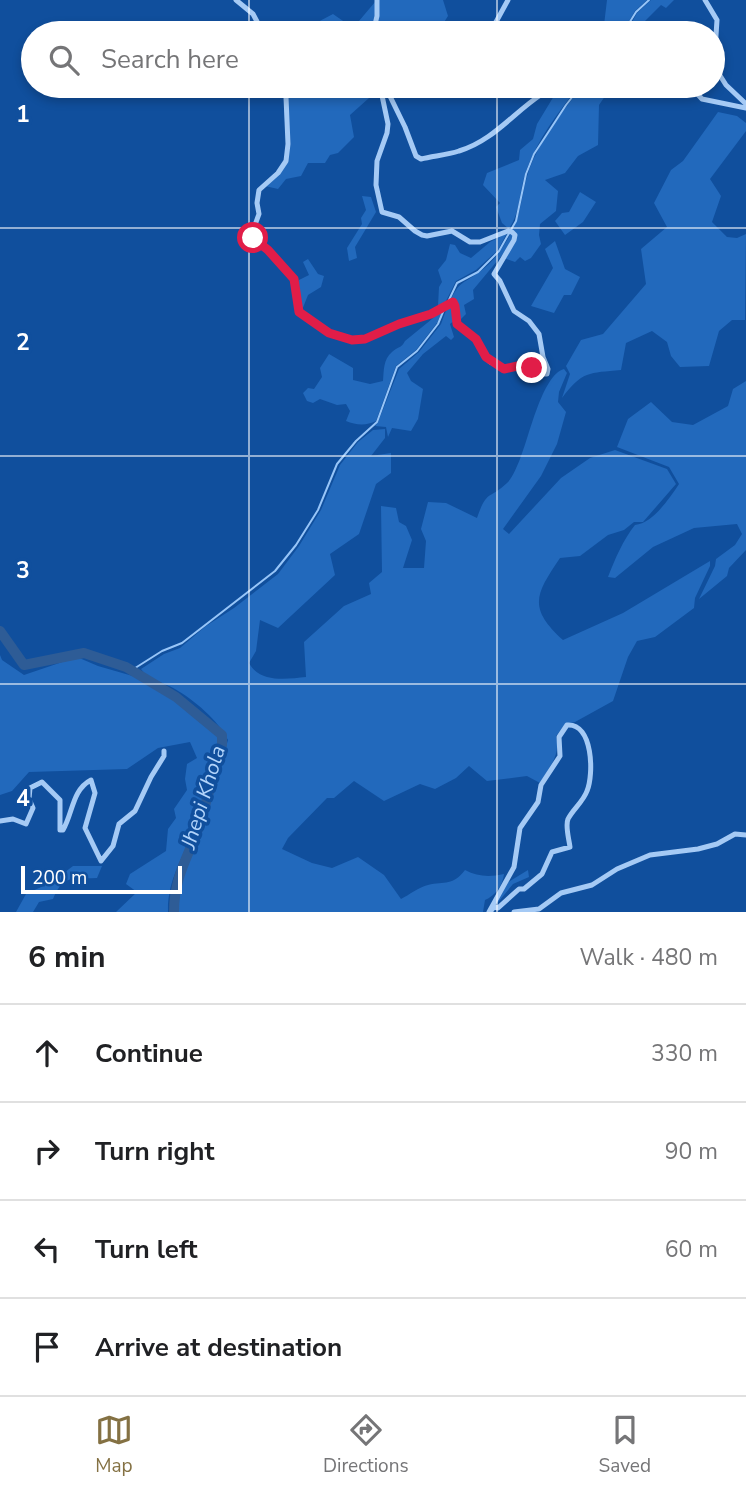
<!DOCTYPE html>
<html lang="en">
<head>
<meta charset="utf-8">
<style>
  body { margin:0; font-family:"Nunito Sans",sans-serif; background:#f6f6f6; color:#202124 }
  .scale { position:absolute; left:21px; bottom:18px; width:161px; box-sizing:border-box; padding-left:7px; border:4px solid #fff; border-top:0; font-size:19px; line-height:24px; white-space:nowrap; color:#fff; -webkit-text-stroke:5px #104f9d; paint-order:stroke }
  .stop { position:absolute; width:21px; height:21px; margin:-16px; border:5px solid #e11d48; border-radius:50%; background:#fff }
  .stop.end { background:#e11d48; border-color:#fff; box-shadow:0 2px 7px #0008 }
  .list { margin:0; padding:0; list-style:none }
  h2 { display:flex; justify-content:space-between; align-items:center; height:91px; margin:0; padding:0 28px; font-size:30px }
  h2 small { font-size:23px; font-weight:400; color:#757577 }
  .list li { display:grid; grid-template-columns:46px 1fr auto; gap:21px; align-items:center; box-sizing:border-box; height:98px; padding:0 28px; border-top:2px solid #e0e0e0 }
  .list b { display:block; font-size:26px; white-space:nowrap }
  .list em { font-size:23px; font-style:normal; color:#757577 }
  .icon { flex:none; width:38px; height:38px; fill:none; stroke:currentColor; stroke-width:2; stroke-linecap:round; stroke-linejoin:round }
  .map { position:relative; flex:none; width:746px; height:912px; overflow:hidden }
  .search { position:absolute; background:#fff; box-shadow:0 4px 10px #0003; left:21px; right:21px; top:21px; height:77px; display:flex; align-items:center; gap:18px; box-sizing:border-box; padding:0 24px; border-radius:38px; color:#757577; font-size:26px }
  .sheet { height:483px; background:#fff }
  nav { display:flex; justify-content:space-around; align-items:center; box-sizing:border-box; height:98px; border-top:2px solid #e0e0e0; background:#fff; font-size:19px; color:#757577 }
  nav a { display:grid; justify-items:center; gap:4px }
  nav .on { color:#847143 }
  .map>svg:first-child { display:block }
  .green { fill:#2269bc }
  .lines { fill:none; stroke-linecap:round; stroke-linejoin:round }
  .stream { stroke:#97c5f8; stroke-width:2 }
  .river { stroke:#2e5c96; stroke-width:10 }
  .street { stroke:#a5caf5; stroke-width:5 }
  .route { stroke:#e11d48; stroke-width:9 }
  .grid { fill:none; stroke:#fff; stroke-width:2; stroke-opacity:0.55 }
  .labels { text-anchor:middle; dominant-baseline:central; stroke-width:7; stroke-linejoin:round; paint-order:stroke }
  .water-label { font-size:21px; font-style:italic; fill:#b2d4fb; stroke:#104f9d }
  .grid-label { font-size:23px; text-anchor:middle; font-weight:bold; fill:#fff; stroke:#104f9d; stroke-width:7; stroke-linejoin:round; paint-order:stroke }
</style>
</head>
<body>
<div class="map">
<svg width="746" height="912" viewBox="0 0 746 912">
  <rect width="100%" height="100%" fill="#104f9d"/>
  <path class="green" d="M379 0H443L448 16 441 27 447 33H375Z
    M607 0H647L635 11 622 33H598L604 25Z
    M651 0H674L666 8 661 5 636 30 638 33H626L637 13Z
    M375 2V16L371 33H304L314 24 333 14 346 23 359 21Z
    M283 86H365V92L369 98 350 115 354 137 338 153 330 155 325 163H308L301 176 286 179 278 189 265 186 287 160Z
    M560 86H579C559 111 537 140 526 171 519 191 521 211 509 229L502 223 496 207 500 203 483 185 487 173 519 160 520 150 533 139 537 124Z
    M583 86H612L599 105 598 145 578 156 565 173 545 180 558 191 556 211 540 224 539 235 541 244 531 258 525 261 520 257 515 262 504 258 516 235 513 229C522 210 522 190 529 170 540 140 562 111 583 86Z
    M718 112 737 116 746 123V131L710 179 721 196 712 222 727 237 737 238 746 234 745 320H732L719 331 709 366 680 367 671 356 667 342 652 331 626 343 621 370C589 373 582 371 562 398L570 374 566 366 581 340 603 334 646 284 641 249 667 227 654 203 671 170 683 161Z
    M580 192 596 202 583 222 565 235 555 221 562 213 569 212Z
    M362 196 371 197 376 212 355 247 357 258 349 261 347 248 362 224 361 218 366 210Z
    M507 233 498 250 476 270 456 281 445 303 438 306 439 287 442 282 438 270 446 260 450 244 455 245 460 253 471 258 490 242Z
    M511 233 513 236 508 248 473 290 474 299 464 305 466 314 458 322V312L450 301C460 281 461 285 478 273 493 263 503 248 511 233Z
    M555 241 565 269 580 277 571 295H564L554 313 531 306 553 268 545 249Z
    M308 259 318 274 324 276 321 287 308 295 302 310 299 302V280L309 275 303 262Z
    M453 303 455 320 450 324 454 337 451 340 446 336 423 354 407 373 411 381 423 389 418 419 411 431 392 428 388 437 386 427 375 426 378 422 399 369 419 352 441 324 448 305Z
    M443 310 437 323 416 350 396 366 376 421C366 426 356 425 346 421L350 411 346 404 337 405 320 399 313 403 307 401 303 393 308 388 314 389 322 377 320 368 329 354 353 368V380L370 384 383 381C384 370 383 360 392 352 398 346 401 349 405 341Z
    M564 369 567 373 559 392 558 402 566 412 557 444 541 476 503 529 509 534 561 478 590 458 615 450 667 469 676 484 643 522H634L624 530 608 535 580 556 560 558C536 594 527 607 563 640L623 613 710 561V566L695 598 694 608 655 637 637 641 628 657 613 701 575 722 565 724 556 736C561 756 549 767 540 783L527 776 487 781 469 766 456 778 435 789 420 784 384 801 354 781 334 798H327L288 838 282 849 312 863 332 868 358 857 384 875 401 899C409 895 419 887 428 885 445 881 453 886 465 870 478 877 490 877 504 874 503 885 495 896 485 900L483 912H177L183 872 201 830 228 740C218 720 194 700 175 689 163 682 148 680 141 669L164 654 180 648 206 626 234 608 278 574 299 546 321 510 340 465 358 442 373 430 385 429V438L371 456 391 453V473L376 484 359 534 330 554 335 575 278 628 260 620 256 651 249 663C260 683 286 679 306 677L304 642 344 606 371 594 369 583 382 572 381 506 396 508 399 522 406 526 412 540 403 568H424L426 541 421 529 428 502 446 503 477 518C487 489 489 500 507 483 513 477 517 466 520 459 529 438 542 375 564 369Z
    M746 381V550L729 568 727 576 699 599 715 566 716 559 735 545 742 534 737 524 694 528 653 547 615 578 608 577C615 559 623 540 635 525 653 523 669 499 679 484L669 467 617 447 628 419 651 402 672 422 693 425 728 406 733 389Z
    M0 655 2 660 24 675 77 657 98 666 143 679 177 701 197 720 219 736C214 767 205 801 194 830 183 857 167 881 168 912H116L137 892 126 884 130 874 166 851 168 829 176 818 174 809 187 790 185 779 187 764 197 758 190 742 158 748 127 769 29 772 12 791 0 795Z
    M73 866H102L97 878C73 879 63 874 53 899L39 902 33 912H16L26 894 52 882Z
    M528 870 529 877 513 884 495 906 505 884Z"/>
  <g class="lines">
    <path class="stream" d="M623 33 636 12 649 0
      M448 302 457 283 478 272 499 251 516 221 526 174 534 154 566 105 581 86
      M132 670 162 651 182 643 275 571 296 545 318 510 337 464 356 441 377 422 397 367 417 351 438 324 445 307"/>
    <path class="river" d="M0 631 24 665 84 653 126 667 176 697 222 735V745C214 773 207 801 198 829 187 859 174 878 174 912"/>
    <path class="street" d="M236 0 253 14 263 33
      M705 0 717 20 714 66 726 85 746 104
      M663 32 666 33
      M373 33 377 16V0
      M486 33 496 22 508 0
      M281 86 286 97 288 144 286 161 278 173 259 190 257 203 259 214 252 233 257 243 268 249 294 279 299 312 329 333 352 340 365 339 399 324 431 314 452 301 455 306 457 324 476 339 490 362 508 369 522 364 540 374H547L548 369 543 357 539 334 529 321 514 311 500 281 494 274 514 240 515 235 512 232 508 231 480 242H470L452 231 427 236 422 235 415 231 399 217 382 212 376 185 377 161 387 133 388 124 380 86
      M385 86 405 127 416 156 421 159C433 156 447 155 459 151 493 141 514 112 542 94L543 90 536 88 509 94 465 90 463 86
      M690 86 702 99 746 108
      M0 821 13 819 26 824 33 808 29 799 30 788 42 782 60 800V830H63C73 813 72 790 91 780L95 793 85 828 101 861 113 846 119 824 135 811 151 777 164 756V751
      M489 912 514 867 520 828 538 802 541 785 560 756 559 737 567 725C593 723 594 774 587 791 583 802 573 809 568 819 565 826 569 839 570 847L552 852 542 874 524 889H519L498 908 494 907 490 912
      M514 912 539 909 561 893 592 885 617 869 650 855 698 849 717 844 735 834 746 835"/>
  </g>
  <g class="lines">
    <path class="route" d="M253 238 268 250 294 279 299 312 329 333 352 340 365 339 399 324 431 314 453 302 455 306 457 324 476 339 486 357 504 369 522 365 532 368"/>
  </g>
  <path class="grid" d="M249 0V33M497 0V33M249 86V912M497 86V912M0 228H746M0 456H746M0 684H746"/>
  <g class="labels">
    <g class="water-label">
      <text transform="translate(203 797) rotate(-73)">Jhepi Khola</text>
    </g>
  </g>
  <g class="grid-label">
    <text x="23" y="122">1</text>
    <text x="23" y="350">2</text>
    <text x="23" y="578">3</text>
    <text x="23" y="806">4</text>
  </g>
</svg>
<div class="scale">200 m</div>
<div class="stop" style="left:253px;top:238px"></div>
<div class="stop end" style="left:532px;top:368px"></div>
<div class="search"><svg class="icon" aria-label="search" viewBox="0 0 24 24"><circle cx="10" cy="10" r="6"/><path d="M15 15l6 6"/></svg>Search here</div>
</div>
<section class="sheet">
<h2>6 min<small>Walk · 480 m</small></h2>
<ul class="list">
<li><svg class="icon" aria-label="ahead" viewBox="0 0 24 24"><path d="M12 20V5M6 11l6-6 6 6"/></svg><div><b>Continue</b></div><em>330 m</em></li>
<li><svg class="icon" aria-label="right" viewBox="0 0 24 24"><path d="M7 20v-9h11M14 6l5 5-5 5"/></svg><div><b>Turn right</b></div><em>90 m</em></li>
<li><svg class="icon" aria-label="left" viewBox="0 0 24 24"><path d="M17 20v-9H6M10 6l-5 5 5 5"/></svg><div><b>Turn left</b></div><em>60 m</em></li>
<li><svg class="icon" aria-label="arrive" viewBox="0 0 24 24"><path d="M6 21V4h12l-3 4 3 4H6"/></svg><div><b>Arrive at destination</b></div></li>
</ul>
</section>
<nav>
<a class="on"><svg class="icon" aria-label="map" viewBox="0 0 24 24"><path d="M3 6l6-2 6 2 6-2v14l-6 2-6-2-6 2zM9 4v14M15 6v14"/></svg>Map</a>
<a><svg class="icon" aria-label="directions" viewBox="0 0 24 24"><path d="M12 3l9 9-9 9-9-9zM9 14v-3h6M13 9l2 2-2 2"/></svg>Directions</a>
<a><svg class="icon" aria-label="saved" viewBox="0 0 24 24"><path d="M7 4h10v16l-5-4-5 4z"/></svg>Saved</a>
</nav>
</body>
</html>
